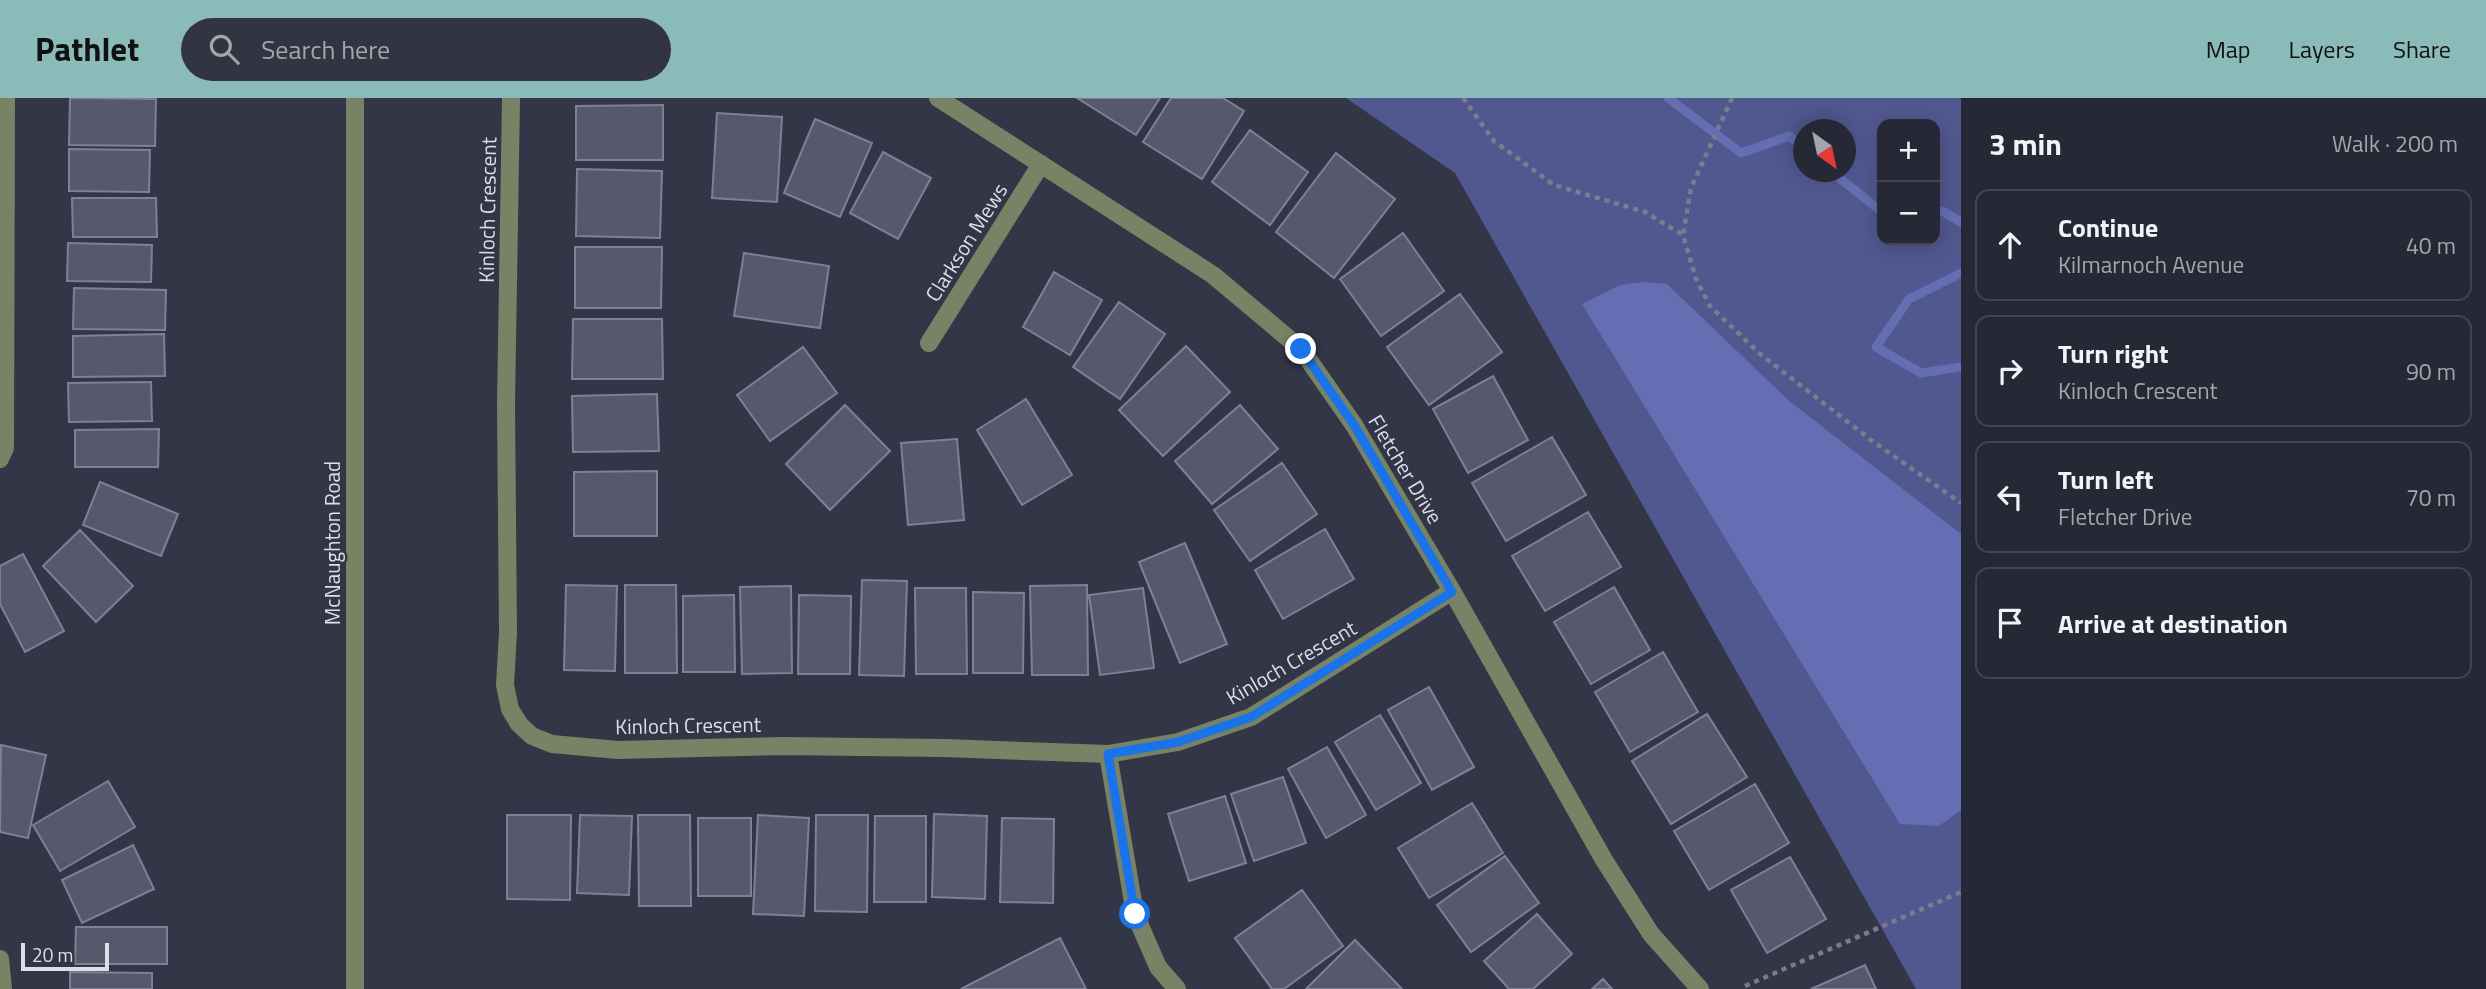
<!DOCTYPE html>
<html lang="en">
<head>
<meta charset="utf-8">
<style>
  body { margin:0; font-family:"Titillium Web",sans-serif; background:#323441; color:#f1f3f6 }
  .controls { position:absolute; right:21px; top:21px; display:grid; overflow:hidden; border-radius:14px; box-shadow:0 4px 18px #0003 }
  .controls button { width:63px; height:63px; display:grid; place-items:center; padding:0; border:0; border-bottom:2px solid #424450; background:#262835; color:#f1f3f6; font:35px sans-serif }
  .compass { position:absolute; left:1793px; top:21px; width:63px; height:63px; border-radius:50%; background:#262835; box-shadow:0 4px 18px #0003; rotate:147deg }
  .scale { position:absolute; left:21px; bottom:18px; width:88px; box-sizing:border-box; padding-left:7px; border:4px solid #dcdee9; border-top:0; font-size:19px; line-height:24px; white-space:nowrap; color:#dcdee9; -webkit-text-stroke:5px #333647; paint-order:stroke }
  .stop { position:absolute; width:21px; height:21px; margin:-16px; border:5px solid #1a73e8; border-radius:50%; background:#fff }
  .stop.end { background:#1a73e8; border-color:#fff; box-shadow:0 2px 7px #0008 }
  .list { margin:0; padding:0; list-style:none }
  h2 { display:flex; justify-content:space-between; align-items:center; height:91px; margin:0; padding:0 28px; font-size:30px }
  h2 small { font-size:23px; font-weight:400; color:#a4a6ad }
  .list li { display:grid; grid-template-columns:46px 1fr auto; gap:21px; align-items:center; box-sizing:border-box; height:112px; margin:0 14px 14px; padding:0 14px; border:2px solid #424450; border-radius:14px }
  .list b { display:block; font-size:26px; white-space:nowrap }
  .list p { margin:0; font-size:23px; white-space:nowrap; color:#a4a6ad }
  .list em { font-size:23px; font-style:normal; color:#a4a6ad }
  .icon { flex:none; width:38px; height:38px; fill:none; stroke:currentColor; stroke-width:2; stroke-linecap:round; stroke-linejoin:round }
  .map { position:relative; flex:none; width:1961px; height:891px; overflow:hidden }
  header { display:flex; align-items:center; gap:42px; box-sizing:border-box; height:98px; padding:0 35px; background:#8bbbb9; color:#111 }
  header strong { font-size:33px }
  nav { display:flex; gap:38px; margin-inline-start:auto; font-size:24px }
  .search { width:490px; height:63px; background:#323441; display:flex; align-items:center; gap:18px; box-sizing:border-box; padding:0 24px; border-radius:38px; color:#a4a6ad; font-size:26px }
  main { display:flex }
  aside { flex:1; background:#262835 }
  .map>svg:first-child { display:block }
  .green { fill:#51588f; fill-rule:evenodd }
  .water { fill:#646eb2 }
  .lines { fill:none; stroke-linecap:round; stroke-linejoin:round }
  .stream { stroke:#646eb2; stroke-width:9 }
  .building { fill:#56596b; stroke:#7d8195; stroke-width:2 }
  .path { stroke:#7b7d8c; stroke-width:4.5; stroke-dasharray:5 5; stroke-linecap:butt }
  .minor { stroke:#778364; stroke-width:18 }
  .route { stroke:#1a73e8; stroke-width:9 }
  .labels { text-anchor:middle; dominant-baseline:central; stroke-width:5; stroke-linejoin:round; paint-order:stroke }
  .street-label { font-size:21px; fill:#dcdee9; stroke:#333647 }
</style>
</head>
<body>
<header>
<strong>Pathlet</strong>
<div class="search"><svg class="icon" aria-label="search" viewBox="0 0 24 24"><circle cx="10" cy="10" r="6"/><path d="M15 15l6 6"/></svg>Search here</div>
<nav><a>Map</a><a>Layers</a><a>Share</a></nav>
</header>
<main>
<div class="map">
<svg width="1961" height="891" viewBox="0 0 1961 891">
  <rect width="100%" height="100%" fill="#333647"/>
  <path class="green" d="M1346 0H1961V891H1916L1455 75ZM1882 26H1935V142H1882ZM1804 32H1846V74H1804Z"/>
  <path class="water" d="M1645 184 1667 186 1788 302 1961 436V712L1939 728 1900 726 1582 206 1620 187Z"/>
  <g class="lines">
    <path class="stream" d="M1668 0 1741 55 1789 38 1804 50
      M1832 74 1882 114
      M1935 114 1942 113 1961 124
      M1961 175 1909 201 1876 249 1921 275 1961 269"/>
  </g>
  <path class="building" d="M70 0 156 1 155 48 69 47Z
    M1077 0H1160L1136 37Z
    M1171 0H1223L1244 13 1202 81 1143 44Z
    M663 7V62H576V8Z
    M717 15 782 19 777 104 712 100Z
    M815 21 872 45 840 119 784 95Z
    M1250 32 1308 74 1270 127 1212 84Z
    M69 51 150 52 149 94 69 93Z
    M883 54 931 80 898 141 850 115Z
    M1336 55 1395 101 1334 180 1276 134Z
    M577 71 662 73 660 140 576 138Z
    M72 100H156L157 139H73Z
    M1403 135 1444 193 1381 238 1340 181Z
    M68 145 152 147 151 184 67 183Z
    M575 149H662L661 210H575Z
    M744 155 829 168 820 230 734 218Z
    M1054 174 1102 202 1070 257 1023 229Z
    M74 190 166 192 165 232 73 231Z
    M1460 196 1502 254 1429 307 1387 249Z
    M1119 204 1165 236 1120 301 1073 269Z
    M573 221H662L663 281H572Z
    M164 236 165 278 73 279V238Z
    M1186 248 1230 294 1163 358 1119 312Z
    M803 249 837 295 770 343 737 297Z
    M1493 278 1528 342 1468 375 1433 311Z
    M151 284 152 323 69 324 68 285Z
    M657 296 659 353 573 354 572 298Z
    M1026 301 1072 377 1022 407 977 332Z
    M845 307 890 353 830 412 786 366Z
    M1240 307 1278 351 1212 406 1175 363Z
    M159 331 158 369H75V332Z
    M1552 339 1586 397 1506 443 1472 385Z
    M957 341 964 422 908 427 901 345Z
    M1282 365 1317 416 1250 463 1214 412Z
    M657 373V438H574V374Z
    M100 384 178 416 161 458 83 427Z
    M1588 414 1621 469 1545 513 1512 458Z
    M1325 431 1354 481 1283 521 1255 472Z
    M80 432 133 488 96 524 43 468Z
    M1185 445 1227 546 1180 565 1139 464Z
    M23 456 64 533 25 554 0 506V468Z
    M862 482 907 483 904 578 859 577Z
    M566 487 617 488 615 573 564 572Z
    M625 487H676L677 575H625Z
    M1087 487 1088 577H1032L1030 488Z
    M791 488 792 575 742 576 740 489Z
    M1614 489 1650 552 1591 586 1554 524Z
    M915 490H966L967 576H916Z
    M1143 490 1154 570 1100 577 1089 497Z
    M973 494 1024 495 1023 575H973Z
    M734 497 735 574H683V498Z
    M799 497 851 498 850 576H798Z
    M1663 554 1698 614 1630 654 1595 594Z
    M1429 589 1474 669 1432 692 1388 612Z
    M1707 616 1747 679 1671 726 1632 663Z
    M1380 617 1421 685 1376 712 1335 644Z
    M1 647 46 657 28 740 0 734Z
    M1327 649 1366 717 1326 740 1288 671Z
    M1283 679 1306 745 1254 763 1231 696Z
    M108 683 135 729 60 773 33 727Z
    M1755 686 1789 745 1709 792 1674 733Z
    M1225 698 1246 765 1189 783 1168 716Z
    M1472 705 1503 755 1429 800 1398 750Z
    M934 716 987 718 985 801 932 799Z
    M507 717H571L570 802 507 801Z
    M580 717 632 718 629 797 577 795Z
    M638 717H690L691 808H639Z
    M758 717 809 720 804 818 753 816Z
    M816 717H868L867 814 815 813Z
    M875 718H926V804H874Z
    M698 720H751V798H698Z
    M1002 720 1054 721 1053 805 1000 804Z
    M133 747 154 791 82 825 62 782Z
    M1505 758 1539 805 1471 854 1437 807Z
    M1790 759 1826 821 1767 855 1731 792Z
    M1302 792 1343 848 1284 891H1272L1235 840Z
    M1537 816 1572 856 1533 891H1509L1484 863Z
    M76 829H167V866H75Z
    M1060 840 1086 891H961Z
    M1355 842 1402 891H1306Z
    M1865 867 1876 891H1811Z
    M70 874 152 875V891H70Z
    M1603 881 1612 891H1592Z"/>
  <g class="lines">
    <path class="path" d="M1463 0 1494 43 1554 87 1645 114 1683 137
      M1732 0 1691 90 1683 137 1696 181 1710 208 1759 255 1871 342 1961 405
      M1745 888 1961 794"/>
    <path class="minor" d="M511 0 506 307 508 534 505 587 510 611 519 626 532 638 552 646 618 652 782 648 944 650 1108 656 1178 644 1251 619 1452 493
      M938 0 1213 177 1301 251 1354 327 1452 493 1604 762 1651 836 1700 891
      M929 245 1041 66
      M0 361 5 350 6 0
      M1108 656 1135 816 1158 869 1177 891
      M0 861 3 891
      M355 891V0"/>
  </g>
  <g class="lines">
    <path class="route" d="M1135 816 1108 656 1178 644 1251 619 1452 494 1354 327 1301 251"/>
  </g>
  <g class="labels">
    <g class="street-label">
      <text transform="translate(487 112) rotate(-89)">Kinloch Crescent</text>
      <text transform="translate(966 144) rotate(-58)">Clarkson Mews</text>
      <text transform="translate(1406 371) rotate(59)">Fletcher Drive</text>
      <text transform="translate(332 445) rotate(-90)">McNaughton Road</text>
      <text transform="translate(1291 564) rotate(-30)">Kinloch Crescent</text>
      <text transform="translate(688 627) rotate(-1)">Kinloch Crescent</text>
    </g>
  </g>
</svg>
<div class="controls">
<button>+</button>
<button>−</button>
</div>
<svg class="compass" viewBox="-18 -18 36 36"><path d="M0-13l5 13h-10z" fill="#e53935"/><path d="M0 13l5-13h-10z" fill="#a4a6ad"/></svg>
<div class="scale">20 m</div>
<div class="stop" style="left:1135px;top:816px"></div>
<div class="stop end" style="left:1301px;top:251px"></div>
</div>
<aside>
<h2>3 min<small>Walk · 200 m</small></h2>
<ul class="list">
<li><svg class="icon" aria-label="ahead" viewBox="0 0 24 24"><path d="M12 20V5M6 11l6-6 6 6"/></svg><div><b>Continue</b><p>Kilmarnoch Avenue</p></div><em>40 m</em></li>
<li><svg class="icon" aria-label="right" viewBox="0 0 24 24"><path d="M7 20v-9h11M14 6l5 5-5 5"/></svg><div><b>Turn right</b><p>Kinloch Crescent</p></div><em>90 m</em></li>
<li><svg class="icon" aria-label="left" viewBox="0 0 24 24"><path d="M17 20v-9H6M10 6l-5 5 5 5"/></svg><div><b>Turn left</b><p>Fletcher Drive</p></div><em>70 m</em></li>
<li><svg class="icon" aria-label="arrive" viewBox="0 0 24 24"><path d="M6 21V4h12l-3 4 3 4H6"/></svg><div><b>Arrive at destination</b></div></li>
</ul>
</aside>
</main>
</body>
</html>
